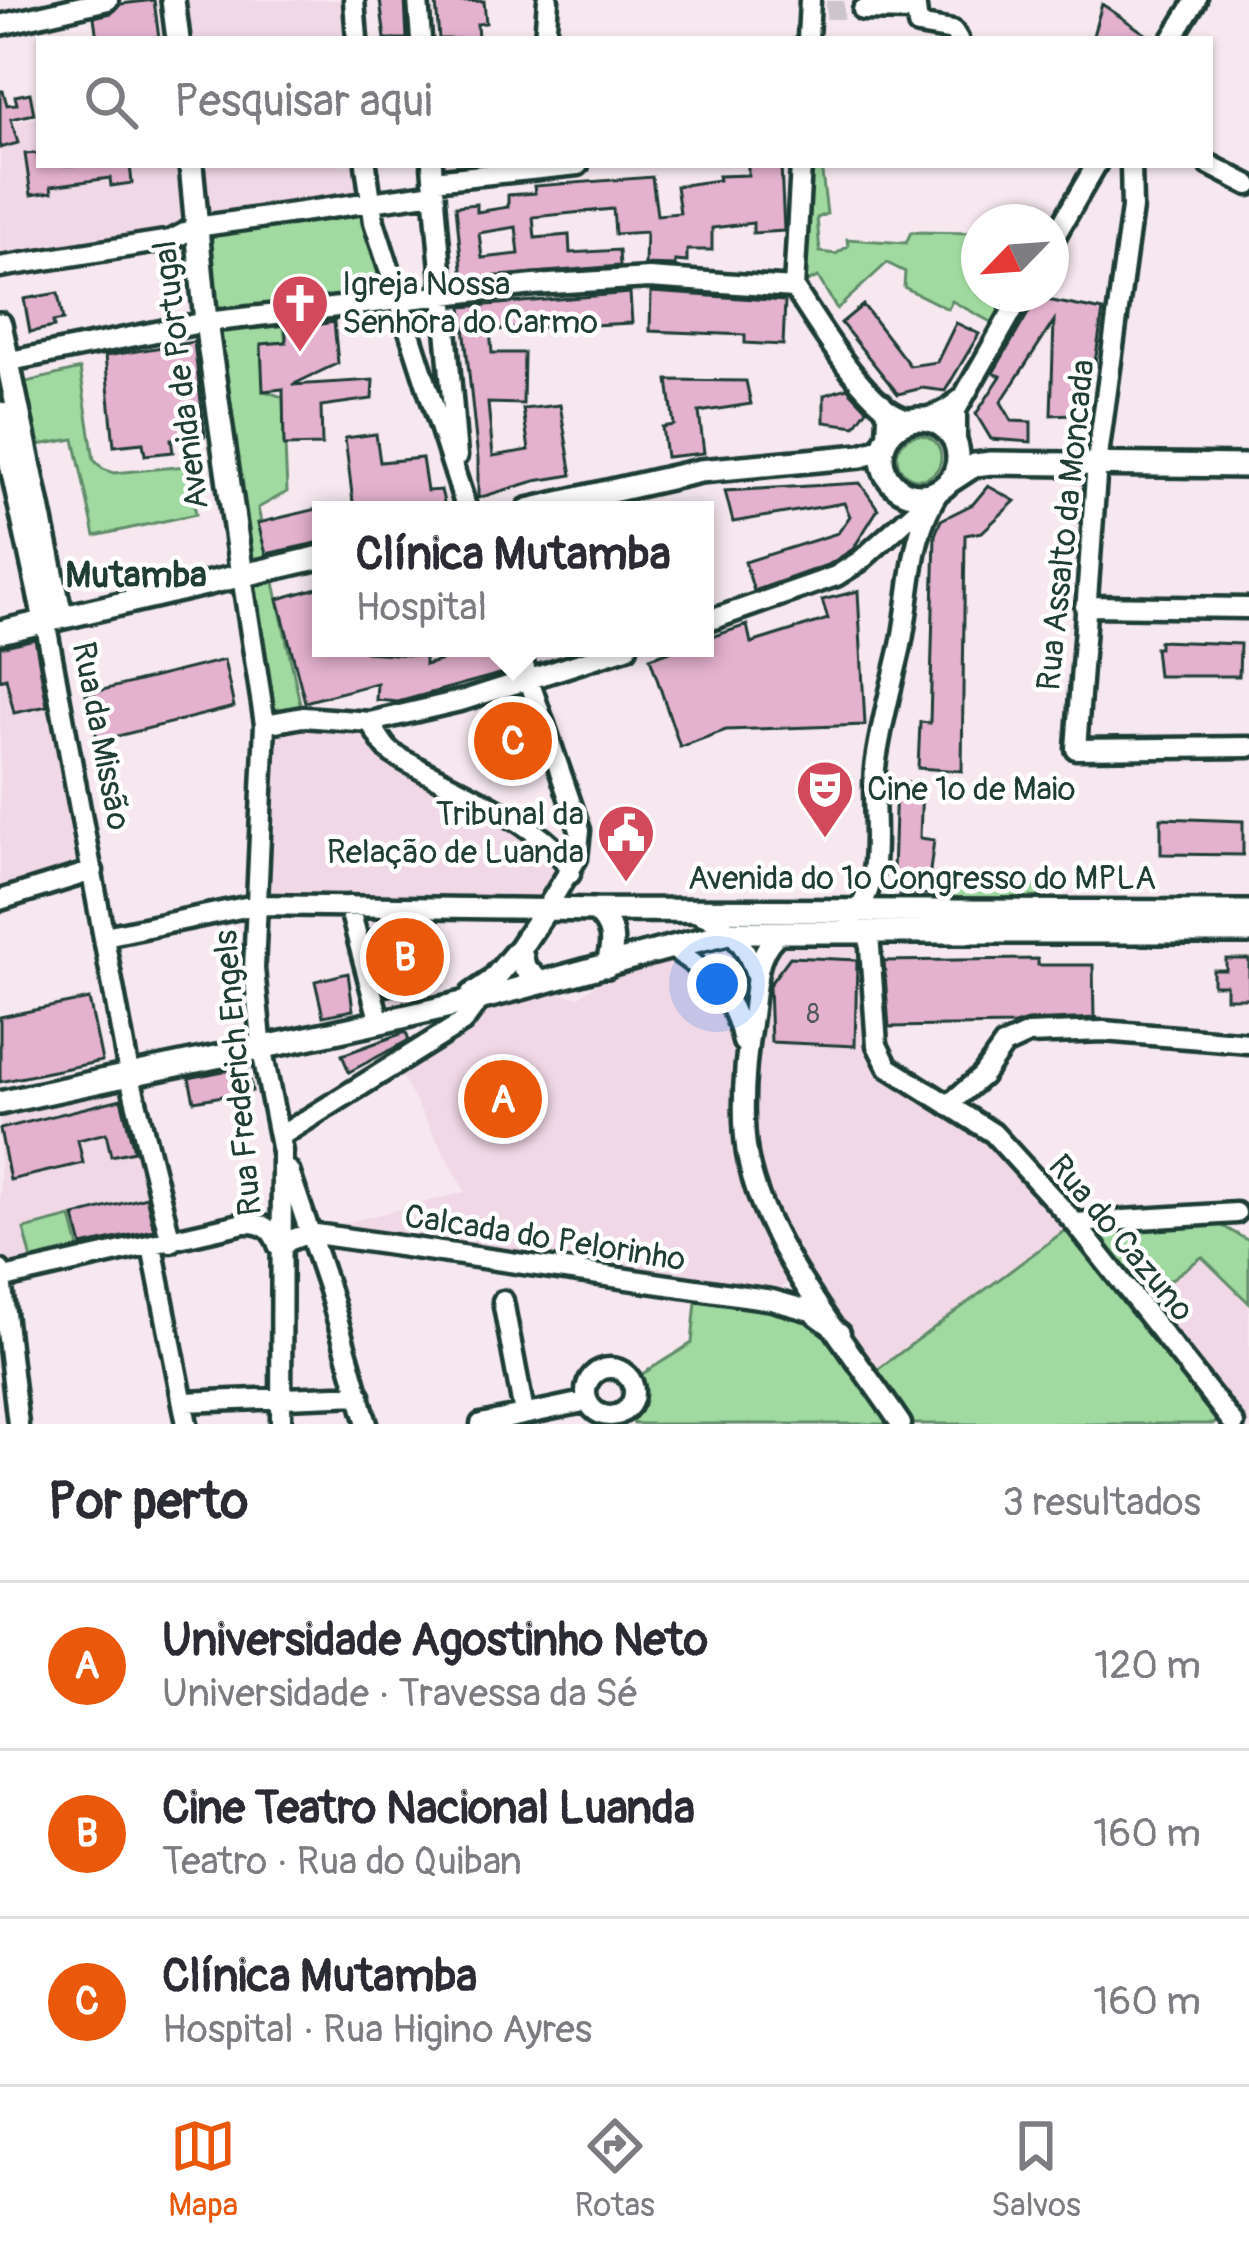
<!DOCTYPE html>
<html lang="pt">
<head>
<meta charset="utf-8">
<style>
  body { margin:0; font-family:Pangolin,sans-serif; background:#f2f2f3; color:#2b2b33 }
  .compass { position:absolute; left:961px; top:204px; width:108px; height:108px; border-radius:50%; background:#fff; box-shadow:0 3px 9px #0004; rotate:245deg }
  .you { position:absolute; left:717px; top:984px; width:42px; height:42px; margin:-30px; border:9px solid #fff; border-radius:50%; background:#1a73e8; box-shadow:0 0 0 18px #1a73e833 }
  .badge { display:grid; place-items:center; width:78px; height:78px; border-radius:50%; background:#ea580c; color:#fff; font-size:39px; font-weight:700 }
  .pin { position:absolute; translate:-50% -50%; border:6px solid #fff; box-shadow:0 3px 12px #0006 }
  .popup { position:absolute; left:312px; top:501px; width:402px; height:156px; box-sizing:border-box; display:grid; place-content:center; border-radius:0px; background:#fff; filter:drop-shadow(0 3px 9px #0005); font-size:39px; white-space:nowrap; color:#7c7c81 }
  .popup b { font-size:45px; color:#2b2b33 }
  .popup::after { content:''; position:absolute; left:50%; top:100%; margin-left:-24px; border:24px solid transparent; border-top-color:#fff }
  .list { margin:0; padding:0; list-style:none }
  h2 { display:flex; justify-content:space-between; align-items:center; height:156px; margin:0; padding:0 48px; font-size:51px }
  h2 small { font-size:39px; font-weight:400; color:#7c7c81 }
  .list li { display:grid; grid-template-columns:78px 1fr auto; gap:36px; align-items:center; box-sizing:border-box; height:168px; padding:0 48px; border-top:3px solid #e1e1e2 }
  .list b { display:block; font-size:45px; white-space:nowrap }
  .list p { margin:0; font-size:39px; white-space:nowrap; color:#7c7c81 }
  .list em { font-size:39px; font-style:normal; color:#7c7c81 }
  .icon { flex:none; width:66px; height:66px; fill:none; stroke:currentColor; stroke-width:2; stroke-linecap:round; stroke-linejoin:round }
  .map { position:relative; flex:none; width:1249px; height:1424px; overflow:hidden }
  .search { position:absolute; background:#fff; box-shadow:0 3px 9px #0004; left:36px; right:36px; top:36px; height:132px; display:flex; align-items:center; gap:30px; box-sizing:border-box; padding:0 42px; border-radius:0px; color:#7c7c81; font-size:45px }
  .sheet { height:660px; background:#fff }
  nav { display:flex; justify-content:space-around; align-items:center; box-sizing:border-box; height:168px; border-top:3px solid #e1e1e2; background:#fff; font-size:33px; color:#7c7c81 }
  nav a { display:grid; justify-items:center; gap:6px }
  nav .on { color:#ea580c }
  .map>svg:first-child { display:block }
  .built { fill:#f1d8e6 }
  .green { fill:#a0daa0; stroke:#608c6a; stroke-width:3 }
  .building { fill:#e4b1ce; stroke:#1f3d34; stroke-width:3; fill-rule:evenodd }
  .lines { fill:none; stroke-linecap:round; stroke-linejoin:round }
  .minor-tunnel { stroke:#ccc6ca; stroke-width:18; stroke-dasharray:18 9; stroke-linecap:butt }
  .minor-casing { stroke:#1f3d34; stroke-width:27 }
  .major-casing { stroke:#1f3d34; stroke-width:30 }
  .minor { stroke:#fff; stroke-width:18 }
  .major { stroke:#fff; stroke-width:21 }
  .labels { text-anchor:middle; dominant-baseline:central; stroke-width:9; stroke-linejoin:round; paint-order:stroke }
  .number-label { font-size:27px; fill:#505a5a }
  .poi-label { font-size:33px; fill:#1f3d34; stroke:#fff; text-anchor:start }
  .street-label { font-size:33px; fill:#1f3d34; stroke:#fff }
  .neighbourhood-label { font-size:36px; font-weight:bold; fill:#1f3d34; stroke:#fff }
</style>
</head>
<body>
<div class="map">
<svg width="1249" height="1424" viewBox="0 0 1249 1424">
  <rect width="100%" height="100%" fill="#f7e8f0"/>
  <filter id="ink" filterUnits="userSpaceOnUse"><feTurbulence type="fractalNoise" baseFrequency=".00833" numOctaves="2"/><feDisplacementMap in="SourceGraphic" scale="24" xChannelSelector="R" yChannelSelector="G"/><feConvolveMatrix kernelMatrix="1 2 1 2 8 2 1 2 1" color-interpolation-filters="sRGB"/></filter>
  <g filter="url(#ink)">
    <path class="built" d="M173 0H354L357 39H177Z
      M39 117V165H366L371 202 0 267V125Z
      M45 620 93 871 0 900V632Z
      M370 722 381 741 567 861 546 909 255 905 265 724Z
      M869 933 880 1055 979 1123 1075 1223 869 1376 790 1279 772 1300 317 1230 465 1192 395 1064 480 999 544 991 579 997 621 965 672 948 699 966 742 1034 768 944Z
      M129 1073 171 1242 0 1270V1101Z
      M1202 1256 1249 1303V1424H1234L1138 1303Z"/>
    <path class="green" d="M801 165H821L827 214 817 218 820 252 836 254 848 246 847 239 906 243 911 232 979 233V294H1022L1002 328 952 301 948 309 904 287 905 272 887 263 837 309 818 277 794 288Z
      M371 202 399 301 282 316 286 342 261 345 264 391 283 397 287 492 258 508 303 717 265 724 196 227Z
      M80 369 94 460 103 469 114 473 186 466 196 514 95 536 74 439 38 445 22 383Z
      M897 457a22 22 0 1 1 44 0a22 22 0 1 1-44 0Z
      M933 885 1039 886V912L931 911Z
      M1236 1213 1219 1224 1249 1241V1303L1202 1257 1138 1303 1226 1414 1214 1424H634L627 1409 633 1396 631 1381 692 1343 697 1291 811 1311 869 1376 1075 1223Z
      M71 1217 83 1263 36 1275 24 1229Z"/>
    <path class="building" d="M154 0 159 39H97L94 17 112 13 121 4Z
      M380 0H405L407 39H385Z
      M484 1 486 23 477 24 478 39H439L436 3Z
      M1102 4 1153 39H1092Z
      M0 91H3L7 105 17 104 15 96 30 93 34 114 11 119 18 143 0 148Z
      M39 153V165H130L132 183 111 186 110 178 51 186 52 192 31 195 25 154Z
      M748 165H781L784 231 753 233V223L712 228V250H687V262L675 261V266L645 265 646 232 615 234 613 209 533 217 535 238 569 235 570 253 619 250 620 266 463 279 456 206 477 204V212L508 207V195L535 193 534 186 652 177 657 215 680 213 676 186 719 180 718 176 748 175ZM516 227 519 254 482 258 479 233Z
      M651 292 785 301 783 345 745 343V335L650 331Z
      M58 293 63 320 53 322 54 327 30 332 24 299Z
      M630 293 632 323 490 330 492 353H524L523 404 488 403 493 456 529 450 523 409 560 405 572 475 535 481 478 498V459L462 307Z
      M1037 298 1103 311 1095 362 1089 361 1081 402 1074 414 1051 415 1054 321 1001 402 1012 421 1031 422V442L991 439 976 414 1001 376 993 373Z
      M863 305 910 366 937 362 956 323 979 334 945 391 922 388 898 394 841 323Z
      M334 322 338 363 292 385 373 380 372 399 321 406 322 445 284 446 283 389 263 391 261 344 286 342V330Z
      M194 342 205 436 171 439 173 452 145 455 143 443 114 446 105 356Z
      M668 380 746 381 751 404 699 412 704 453 666 457 662 427 674 425Z
      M847 388 867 409 855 426 824 422V395Z
      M376 434 380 462 422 458 427 491 441 490 446 510H354L345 438Z
      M860 483 878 509 853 549 830 564 754 591 745 562 838 533 850 516 844 503 733 522 725 491Z
      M988 486 1015 501 982 532 965 535 962 771 918 768 920 722 930 723 935 535 941 520 973 504Z
      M321 508V542L266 554 258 523Z
      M321 587V648H365L366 652 425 656V665L485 648H501L507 672 398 702 376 700 377 683 305 702 278 599Z
      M858 591 865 725 726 730 680 747 650 658 679 648H705V639L747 625 751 643 828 619 822 600Z
      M35 639 47 706 14 713 6 678 0 680V647Z
      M1159 641 1240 644 1239 676H1158L1155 648H1159Z
      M224 660 234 707 98 741 86 694Z
      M896 782 922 784 920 838 934 840 927 894H900L901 874 893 873Z
      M1161 818 1243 821V855L1161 854Z
      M410 921H427L442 984 387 997 369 930Z
      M790 957 857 960 855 1046 771 1042 769 985Z
      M1038 959V965H1093L1094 1017 1098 1018 1027 1021 1014 1025 889 1027 884 961Z
      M1226 959H1249V998H1226V985H1213V970H1226Z
      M348 973 353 1010 323 1016 315 981Z
      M89 999 102 1061 0 1082V1017Z
      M406 1032 409 1040 349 1072 342 1055Z
      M248 1066 252 1091 194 1101 189 1078Z
      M121 1099 134 1151 111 1156 106 1133 78 1140 83 1163 10 1180 0 1129Z
      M146 1197 154 1230 82 1246 74 1216Z"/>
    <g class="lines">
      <path class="minor-tunnel" d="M826 10H863"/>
      <defs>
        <path id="minor" d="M354 0 357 39
          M418 0 421 39
          M915 0 918 25 953 31 958 39
          M863 10 914 11
          M0 25 108 0
          M545 39 548 0
          M808 39 810 0
          M1172 39 1196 0
          M366 165 374 222 467 510
          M432 165 457 456
          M1131 165 1132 208 1097 463 1076 749 1249 747
          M1210 165 1249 185
          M433 180 578 165
          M1051 243 1096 165
          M0 267 171 240 196 227 434 193
          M794 288C817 322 864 403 902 417 923 424 946 412 962 398
          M794 288 801 165
          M0 363 206 322 534 285 649 278 794 288
          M882 403 888 415 887 438
          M956 445V410L1022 294
          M242 576 265 724 254 969 262 1050 282 1152 281 1424
          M1085 606 1249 608
          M45 620 129 1073 171 1242
          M705 622 836 576 860 561 928 500
          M370 722C377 733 382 745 392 753 431 780 561 828 570 874
          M265 724 303 717 370 722 464 700 627 648
          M0 900 93 871
          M349 906 380 1023
          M695 912C729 924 748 944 757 980
          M851 919C888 880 870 818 875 768 880 728 891 689 900 650 912 598 908 535 940 490
          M782 932C755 948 756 988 752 1016 745 1060 740 1109 747 1154 763 1247 849 1346 901 1424
          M869 933 877 1045 888 1067 993 1133 1075 1223 1234 1424
          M105 936 255 905 546 909 577 858 580 830 518 648
          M672 948C709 972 735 997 743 1042
          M948 1105 982 1076 1004 1045 1028 1034 1103 1031 1249 1043
          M279 1137 463 1022 480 999
          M289 1171 329 1290 367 1424
          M1075 1223 1236 1213
          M152 1246 187 1424
          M282 1248 288 1241 309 1233 772 1300 811 1311 840 1333
          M0 1270 18 1424
          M0 1279 244 1223C263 1222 273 1229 279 1247
          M503 1301 524 1413
          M586 1392a24 24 0 1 1 48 0a24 24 0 1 1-48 0Z
          M184 1402 360 1395
          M481 1424 588 1401"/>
        <path id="major" d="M173 0 178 39
          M191 165 206 322 242 576
          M0 324 61 616
          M0 413 45 620
          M882 457a38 38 0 1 1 76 0a38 38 0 1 1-76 0Z
          M949 482 975 465 991 463 1249 466
          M528 510 700 471 861 456 883 449
          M0 632 321 557
          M595 910 1249 912
          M607 966C615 943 614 925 595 910L546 909 520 948 524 967 540 983C604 966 668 947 733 932H1249
          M472 995 492 981 520 948
          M0 1103C180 1062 362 1031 540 983"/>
      </defs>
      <use href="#minor" class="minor-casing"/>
      <use href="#major" class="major-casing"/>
      <use href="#minor" class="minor"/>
      <use href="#major" class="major"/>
    </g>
  </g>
  <defs>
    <symbol id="church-pin" viewBox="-11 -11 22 30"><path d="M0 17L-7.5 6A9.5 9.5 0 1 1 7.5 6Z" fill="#d1495b" stroke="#fff"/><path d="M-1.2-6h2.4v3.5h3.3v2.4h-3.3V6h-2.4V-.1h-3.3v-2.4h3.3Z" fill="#fff"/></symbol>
    <symbol id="theatre-pin" viewBox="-11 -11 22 30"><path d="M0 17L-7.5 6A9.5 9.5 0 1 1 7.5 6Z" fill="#d1495b" stroke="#fff"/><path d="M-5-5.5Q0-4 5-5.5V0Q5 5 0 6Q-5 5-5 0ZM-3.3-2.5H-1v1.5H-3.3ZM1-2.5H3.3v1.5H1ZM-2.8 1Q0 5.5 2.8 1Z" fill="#fff"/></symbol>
    <symbol id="civic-pin" viewBox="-11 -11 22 30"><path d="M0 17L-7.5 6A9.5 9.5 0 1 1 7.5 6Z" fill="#d1495b" stroke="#fff"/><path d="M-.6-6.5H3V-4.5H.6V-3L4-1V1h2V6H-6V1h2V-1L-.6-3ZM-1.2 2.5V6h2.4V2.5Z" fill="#fff"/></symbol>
  </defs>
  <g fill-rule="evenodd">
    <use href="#church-pin" x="267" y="270" width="66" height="90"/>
    <use href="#theatre-pin" x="792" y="756" width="66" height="90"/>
    <use href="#civic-pin" x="593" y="800" width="66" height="90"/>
  </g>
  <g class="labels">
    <g class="number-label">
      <text x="813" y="1014">8</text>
    </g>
    <g class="poi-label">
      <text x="342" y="284">Igreja Nossa<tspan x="342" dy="38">Senhora do Carmo</tspan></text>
      <text x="867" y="789">Cine 1º de Maio</text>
      <text x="584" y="814" text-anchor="end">Tribunal da<tspan x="584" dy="38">Relação de Luanda</tspan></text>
    </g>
    <g class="street-label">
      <text transform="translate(181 375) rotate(-97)">Avenida de Portugal</text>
      <text transform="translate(1066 525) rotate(-84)">Rua Assalto da Moncada</text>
      <text transform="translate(101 736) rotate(79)">Rua da Missão</text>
      <text x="922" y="878">Avenida do 1º Congresso do MPLA</text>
      <text transform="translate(238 1073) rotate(-95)">Rua Frederich Engels</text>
      <text transform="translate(545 1238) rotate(9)">Calcada do Pelorinho</text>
      <text transform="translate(1121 1238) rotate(50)">Rua do Cazuno</text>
    </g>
    <g class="neighbourhood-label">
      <text x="136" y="575">Mutamba</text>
    </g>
  </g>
</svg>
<svg class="compass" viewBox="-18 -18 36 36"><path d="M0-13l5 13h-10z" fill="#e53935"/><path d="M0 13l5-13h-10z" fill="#7c7c81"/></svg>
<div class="you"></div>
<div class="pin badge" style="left:503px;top:1099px">A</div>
<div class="pin badge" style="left:405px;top:957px">B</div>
<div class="pin badge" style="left:513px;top:741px">C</div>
<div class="popup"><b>Clínica Mutamba</b>Hospital</div>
<div class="search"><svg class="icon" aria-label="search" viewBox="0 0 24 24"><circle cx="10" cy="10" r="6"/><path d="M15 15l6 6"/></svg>Pesquisar aqui</div>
</div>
<section class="sheet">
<h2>Por perto<small>3 resultados</small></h2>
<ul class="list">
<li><span class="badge">A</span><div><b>Universidade Agostinho Neto</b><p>Universidade · Travessa da Sé</p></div><em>120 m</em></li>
<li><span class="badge">B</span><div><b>Cine Teatro Nacional Luanda</b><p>Teatro · Rua do Quiban</p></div><em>160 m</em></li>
<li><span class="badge">C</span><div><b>Clínica Mutamba</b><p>Hospital · Rua Higino Ayres</p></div><em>160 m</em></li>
</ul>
</section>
<nav>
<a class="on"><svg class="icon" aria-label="map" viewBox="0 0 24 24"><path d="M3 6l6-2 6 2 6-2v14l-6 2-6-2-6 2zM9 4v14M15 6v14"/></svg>Mapa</a>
<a><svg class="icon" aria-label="directions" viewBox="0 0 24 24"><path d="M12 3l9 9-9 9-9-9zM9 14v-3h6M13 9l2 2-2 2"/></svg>Rotas</a>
<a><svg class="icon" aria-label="saved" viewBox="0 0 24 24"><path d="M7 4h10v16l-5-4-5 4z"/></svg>Salvos</a>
</nav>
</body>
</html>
